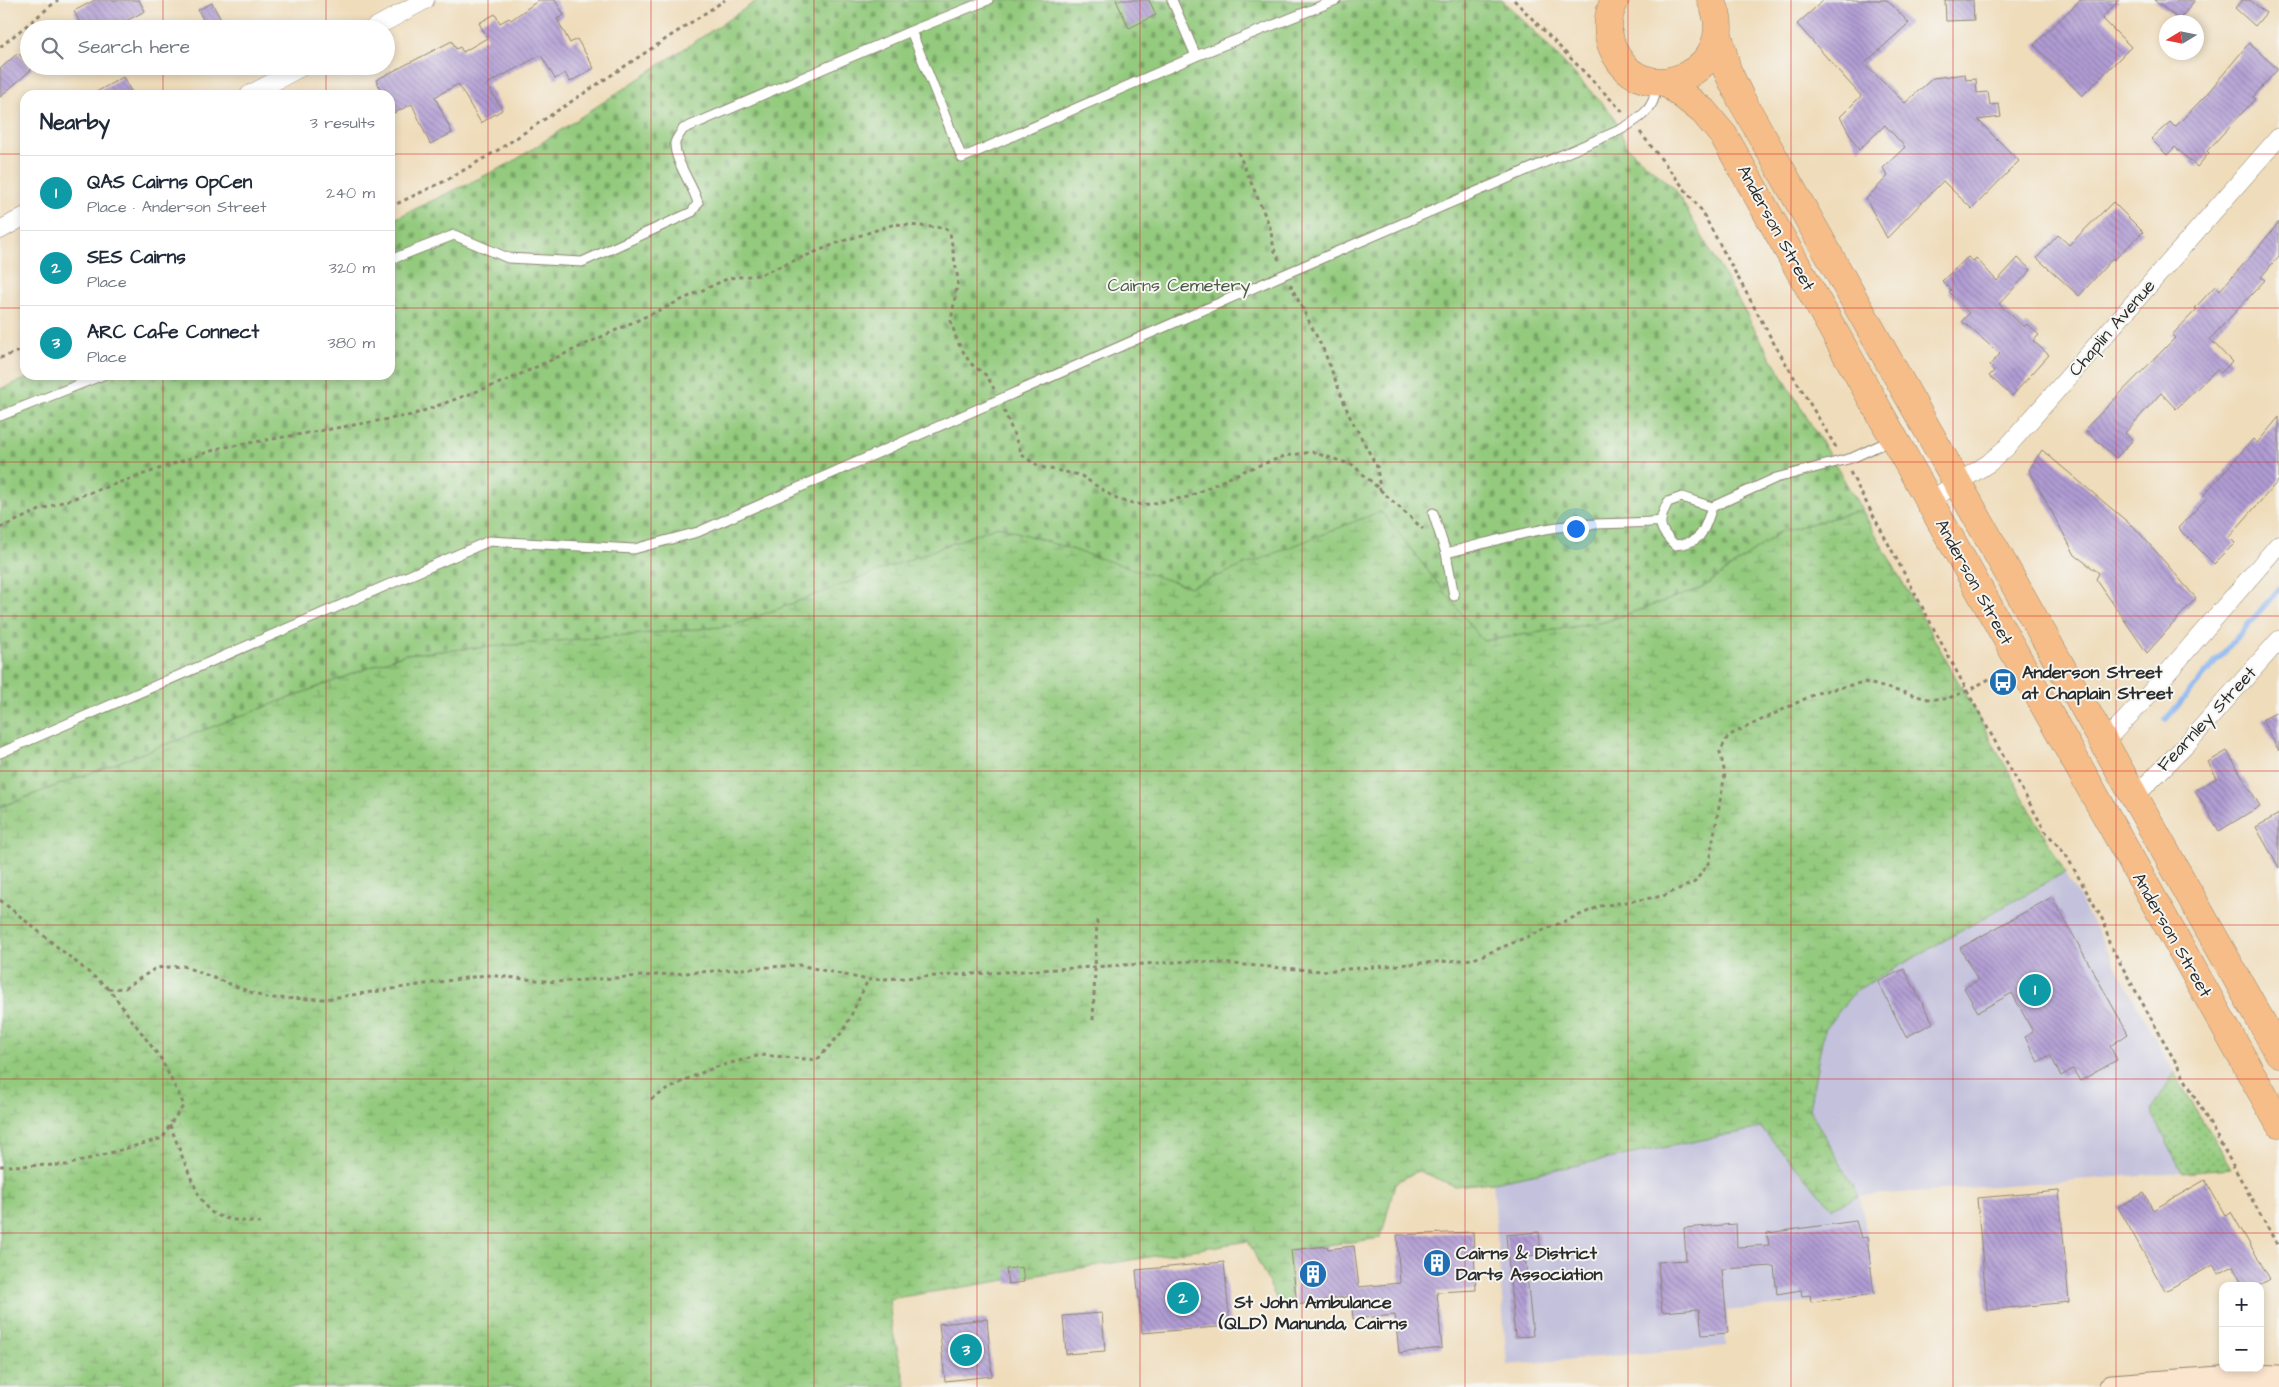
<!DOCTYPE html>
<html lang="en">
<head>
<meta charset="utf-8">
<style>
  body { margin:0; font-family:"Architects Daughter",sans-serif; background:#f6f6f7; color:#1f2937 }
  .controls { position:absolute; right:15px; bottom:15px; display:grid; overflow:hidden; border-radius:10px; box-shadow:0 2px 8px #0003 }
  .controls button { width:45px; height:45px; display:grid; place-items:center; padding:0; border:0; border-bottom:1px solid #e0e1e3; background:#fff; color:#1f2937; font:25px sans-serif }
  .compass { position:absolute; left:2159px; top:15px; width:45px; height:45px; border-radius:50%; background:#fff; box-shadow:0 2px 8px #0003; rotate:260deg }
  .you { position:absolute; left:1575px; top:528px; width:18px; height:18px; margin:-12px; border:4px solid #fff; border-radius:50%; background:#1a73e8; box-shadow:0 0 0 8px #1a73e833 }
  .badge { display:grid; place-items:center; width:32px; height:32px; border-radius:50%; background:#1f6fb2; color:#fff; font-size:16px; font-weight:700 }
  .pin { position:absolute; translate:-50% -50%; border:2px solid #fff; box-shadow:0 1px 5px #0006 }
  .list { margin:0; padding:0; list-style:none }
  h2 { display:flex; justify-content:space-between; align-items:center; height:65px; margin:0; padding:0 20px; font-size:21px }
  h2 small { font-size:16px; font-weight:400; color:#747a83 }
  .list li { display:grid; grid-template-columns:32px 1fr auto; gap:15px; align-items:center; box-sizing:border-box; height:75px; padding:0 20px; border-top:1px solid #e0e1e3 }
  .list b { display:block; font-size:19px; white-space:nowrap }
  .list p { margin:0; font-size:16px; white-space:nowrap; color:#747a83 }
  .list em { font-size:16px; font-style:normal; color:#747a83 }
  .icon { flex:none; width:28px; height:28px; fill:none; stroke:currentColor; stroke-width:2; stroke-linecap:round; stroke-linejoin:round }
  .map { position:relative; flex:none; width:2279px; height:1387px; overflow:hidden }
  .search { position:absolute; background:#fff; box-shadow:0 2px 8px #0003; left:20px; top:20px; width:375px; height:55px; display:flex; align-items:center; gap:12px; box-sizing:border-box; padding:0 18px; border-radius:28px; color:#747a83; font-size:19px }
  .panel { position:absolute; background:#fff; box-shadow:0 2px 8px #0003; left:20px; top:90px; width:375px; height:290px; border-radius:15px }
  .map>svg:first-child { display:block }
  .industrial { fill:#c3c1db }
  .grass { fill:url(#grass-dots); stroke:#5f7a54 }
  .wetland { fill:url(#wetland-marsh); stroke:#5f7a54 }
  .cemetery { fill:url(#cemetery-stones); stroke:#5f7a54 }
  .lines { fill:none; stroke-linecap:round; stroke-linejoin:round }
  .stream { stroke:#84b3ef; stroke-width:5.5 }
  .building { fill:url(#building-back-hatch) }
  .lane-casing { stroke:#8d8472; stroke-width:11 }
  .street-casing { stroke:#8d8472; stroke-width:19 }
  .secondary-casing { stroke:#8d8472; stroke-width:27 }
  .primary-casing { stroke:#8d8472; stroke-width:29 }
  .path { stroke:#8d8472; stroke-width:3; stroke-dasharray:4 4; stroke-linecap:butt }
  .lane { stroke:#fff; stroke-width:9 }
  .street { stroke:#fff; stroke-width:18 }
  .secondary { stroke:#fce5cf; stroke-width:25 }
  .primary { stroke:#f7bd88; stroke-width:28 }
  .grid { fill:none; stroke:#d62828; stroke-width:1; stroke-opacity:0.55 }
  .labels { text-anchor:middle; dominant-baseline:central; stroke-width:4; stroke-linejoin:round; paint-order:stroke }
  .street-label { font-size:18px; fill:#2b2b2b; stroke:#f6f6f2 }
  .park-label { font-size:18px; fill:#4a5b44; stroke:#f6f6f2 }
  .poi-label { font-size:18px; font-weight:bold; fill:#2b2b2b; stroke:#f6f6f2; text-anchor:start }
</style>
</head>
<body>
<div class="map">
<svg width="2279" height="1387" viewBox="0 0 2279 1387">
  <defs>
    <pattern id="grass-dots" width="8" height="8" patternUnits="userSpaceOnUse" patternTransform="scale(1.25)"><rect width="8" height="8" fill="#93ca7d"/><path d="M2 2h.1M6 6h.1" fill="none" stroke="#78a467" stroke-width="1.8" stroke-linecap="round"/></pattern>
    <pattern id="wetland-marsh" width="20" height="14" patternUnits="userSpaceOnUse" patternTransform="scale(1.25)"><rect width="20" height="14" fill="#93ca7d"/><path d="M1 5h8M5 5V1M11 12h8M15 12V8" fill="none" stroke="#78a467"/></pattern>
    <pattern id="cemetery-stones" width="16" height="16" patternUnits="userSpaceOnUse" patternTransform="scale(1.25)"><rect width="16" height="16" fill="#93ca7d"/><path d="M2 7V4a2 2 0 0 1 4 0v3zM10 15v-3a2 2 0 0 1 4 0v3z" fill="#78a467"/></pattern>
    <pattern id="building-back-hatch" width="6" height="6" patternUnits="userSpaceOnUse" patternTransform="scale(1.25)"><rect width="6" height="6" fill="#b09bd3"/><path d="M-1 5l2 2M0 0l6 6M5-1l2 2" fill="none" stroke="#8f7fab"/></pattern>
  </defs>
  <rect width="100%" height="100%" fill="#f6f6f2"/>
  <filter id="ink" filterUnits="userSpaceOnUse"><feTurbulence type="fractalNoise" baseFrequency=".02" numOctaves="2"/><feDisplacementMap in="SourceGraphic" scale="10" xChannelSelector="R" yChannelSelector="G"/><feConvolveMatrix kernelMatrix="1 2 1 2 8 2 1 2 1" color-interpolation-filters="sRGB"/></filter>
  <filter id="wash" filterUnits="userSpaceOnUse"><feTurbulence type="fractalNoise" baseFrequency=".0096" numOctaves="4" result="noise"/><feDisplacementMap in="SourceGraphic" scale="20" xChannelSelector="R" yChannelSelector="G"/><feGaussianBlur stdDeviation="1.12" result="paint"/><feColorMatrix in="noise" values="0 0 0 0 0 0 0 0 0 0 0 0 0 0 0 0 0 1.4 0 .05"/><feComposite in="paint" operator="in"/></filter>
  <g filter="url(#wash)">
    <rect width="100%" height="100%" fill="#efdcba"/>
    <path class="industrial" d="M2065 872 2174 1073 2151 1111 2182 1172 1860 1196 1877 1296 1726 1311V1346L1507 1365 1493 1182 1761 1128 1832 1208 1859 1196 1809 1109 1824 1030 1855 991Z"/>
    <path class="grass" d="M2174 1073 2231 1168 2182 1172 2151 1111Z"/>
    <path class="wetland" d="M1862 510 2065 872 1855 991 1824 1030 1809 1109 1859 1196 1832 1208 1761 1128 1493 1182 1455 1186 1418 1171 1395 1183 1381 1238 1291 1250V1303L1279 1304 1248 1241 889 1299 892 1328 906 1387H0V807L405 654 732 626 998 526 1190 586 1381 511 1484 641 1604 622 1702 588 1780 532Z"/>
    <path class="cemetery" d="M758 0H1502L1533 30 1613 115 1627 147 1675 189 1766 349 1862 510 1780 532 1702 588 1604 622 1483 641 1381 511 1190 587 998 526 732 626 405 654 0 807V389L36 375H390V221L511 163Z"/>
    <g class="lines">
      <path class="stream" d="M2166 719 2279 589"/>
    </g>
    <g id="blocks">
      <path class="building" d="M95 0H139L145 11 111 29H83L74 11Z
        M539 0H555L564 15 557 19 570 43 577 39 594 68 570 82 565 73 555 79 541 55 487 84 502 110 481 123 458 84 435 97 452 133 430 144 412 104 390 115V95H383L376 80 452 41 456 49 460 47 463 52 487 38 479 23 495 14 500 23 509 18 511 20Z
        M1116 0H1149L1156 15 1129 28Z
        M1824 0H1887L1909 23 1864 64 1905 103 1933 78 1965 74 1966 80 1976 79 1977 93 1988 92 1990 105 1999 104 2001 117 1978 120 2019 161 1972 209 1943 181 1887 238 1866 199 1888 176 1883 168 1905 147 1885 125 1859 150 1840 117 1861 96 1797 24Z
        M1945 0H1973L1974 20 1946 21Z
        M2080 0H2119L2102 18 2131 47 2082 96 2034 45Z
        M2154 0H2195L2179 20Z
        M2242 0H2250L2266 13 2255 26 2235 8Z
        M212 3 226 29H208L198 10Z
        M2249 43 2278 69 2253 97 2255 99 2207 151 2209 153 2197 167 2175 147 2167 155 2151 139 2170 122 2175 127 2206 95Z
        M18 53 32 69 0 97V69Z
        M123 77 133 95H91Z
        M2113 202 2143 232 2114 260 2113 258 2079 296 2037 258 2058 235 2069 245Z
        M2279 222V256L2261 277 2265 280 2210 339 2232 362 2221 373 2217 369 2176 409 2161 393 2125 433 2133 440 2116 458 2085 429 2175 338 2172 335 2197 309 2195 308 2215 286 2220 290 2252 255Z
        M1968 257 1973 261 1976 258 1997 281 2018 258 2031 270 1999 304 2024 327 2027 324 2039 335 2033 341 2049 355 2012 396 1989 376 1994 371 1989 366 2000 354 1962 321 1969 313 1949 292 1951 290 1942 281Z
        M2279 417V480L2229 537 2235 543 2214 564 2178 528 2206 499 2203 496 2253 439 2257 443Z
        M2042 450 2137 530 2196 598 2147 653 2096 579 2099 573 2075 555 2029 470Z
        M2279 711V751L2262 720Z
        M2227 751 2260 806 2219 831 2195 790 2217 778 2208 762Z
        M2279 814V868L2256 827Z
        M2052 897 2128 1034 2110 1046 2117 1060 2080 1081 2073 1069 2061 1076 2050 1055 2038 1062 2025 1037 2033 1032 2012 993 1978 1012 1964 988 1978 980 1960 948Z
        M1904 969 1933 1023 1906 1037 1878 982Z
        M2205 1180 2225 1215 2231 1212 2270 1279 2259 1286H2244L2233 1266 2219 1274 2213 1265 2165 1291 2118 1207 2144 1193 2153 1210Z
        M2059 1191 2069 1302 1987 1310 1977 1198Z
        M1856 1221 1861 1238 1867 1237 1874 1294 1811 1302 1810 1295 1802 1296 1801 1290 1777 1294 1774 1266 1722 1269 1728 1333 1702 1335 1699 1309 1662 1312 1658 1262 1686 1260 1684 1228 1736 1224 1737 1247 1769 1245 1767 1233Z
        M1473 1232 1476 1290 1437 1292 1442 1348 1399 1353 1395 1315 1353 1319 1351 1296 1297 1305 1291 1250 1327 1246 1328 1249 1354 1246 1359 1287 1400 1283 1397 1235Z
        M1539 1232 1541 1255 1525 1256 1533 1336 1515 1337 1506 1235Z
        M1224 1262 1230 1326 1142 1333 1136 1270Z
        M1022 1267 1024 1282 1008 1284 1006 1269Z
        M1102 1313 1105 1351 1066 1354 1063 1316Z
        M987 1319 992 1376 945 1381 939 1324Z"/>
    </g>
  </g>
  <g filter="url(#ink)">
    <use href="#blocks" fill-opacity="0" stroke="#8d8472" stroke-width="1"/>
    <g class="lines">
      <defs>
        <path id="lane" d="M988 0 911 31 962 158 1196 56 1336 0
          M1172 0 1196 56
          M390 260 454 235 508 258 582 262 692 212 698 203C693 185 674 161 675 143 676 139 680 134 683 129L911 31
          M0 416 103 375
          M1712 507 1682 497 1668 502C1657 523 1658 529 1675 545 1703 543 1704 530 1712 507L1776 478 1852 458 1891 440
          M1433 513 1446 553
          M1454 596 1446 553C1489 543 1533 528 1577 525 1605 523 1633 524 1661 521
          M0 753 489 541 634 549 698 532 1285 274 1620 130C1636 121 1660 107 1654 84"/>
        <path id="street" d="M372 29 425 0
          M249 95 303 66
          M0 230 25 216
          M1929 501 1989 463 2007 447 2279 137
          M2104 742 2143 701 2279 544
          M2135 796 2185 746 2279 640"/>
        <path id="secondary" d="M2112 1387 2247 1377 2279 1378"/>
        <path id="primary" d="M1615 0C1607 15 1606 33 1613 49 1643 117 1745 68 1711 0
          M1718 34 1727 70 1741 99 2279 1053
          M1666 82 1703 111 1724 136 2279 1123"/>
      </defs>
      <use href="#lane" class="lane-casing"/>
      <use href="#street" class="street-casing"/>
      <use href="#secondary" class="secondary-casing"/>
      <use href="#primary" class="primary-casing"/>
      <path class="path" d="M1514 0 1625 114
        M0 47 58 0
        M1640 132 1701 210 1776 347 1837 449
        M1238 152 1270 227 1274 249 1280 262
        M390 207 447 180 498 150 725 0
        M1290 284 1324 351 1349 415 1377 467 1380 490
        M0 358 25 349
        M1004 410 1022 455 1040 467 1080 475 1118 500 1143 505 1188 497 1246 470 1285 456 1312 452 1353 465 1423 529
        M1850 472 1967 691 2045 831 2066 855 2105 924 2109 943 2279 1248
        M0 528 42 509 220 448 412 415 508 380 729 278 759 275 840 242 895 224 945 228 950 233 958 280 951 321 957 341 970 363 987 376 994 389
        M0 900 109 989
        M1093 1020 1097 919
        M651 1099 689 1078 716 1067 761 1055 817 1060 844 1030 868 980
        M170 1125C177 1142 198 1203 211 1212 226 1222 247 1220 264 1224
        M0 1166 67 1165 163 1138 170 1124 184 1105 161 1059 109 989 125 988 156 968 183 966 266 998 325 999 486 975 556 982 799 965 868 980 1194 961 1322 971 1474 959 1601 906 1663 896 1695 882 1709 862 1725 774 1720 752 1728 736 1817 693 1864 682 1928 699H1946L1967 691 2002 672"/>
      <use href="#lane" class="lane"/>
      <use href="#street" class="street"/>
      <use href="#secondary" class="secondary"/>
      <use href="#primary" class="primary"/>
    </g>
  </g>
  <path class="grid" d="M163 0V29M326 0V29M488 0V1387M651 0V1387M814 0V1387M977 0V1387M1140 0V1387M1302 0V1387M1465 0V1387M1628 0V1387M1791 0V1387M1953 0V1387M2116 0V1387M163 66V95M326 66V95M0 154H25M390 154H2279M0 308H25M390 308H2279M163 375V1387M326 375V1387M0 462H2279M0 616H2279M0 771H2279M0 925H2279M0 1079H2279M0 1233H2279"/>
  <defs>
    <symbol id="bus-disc" viewBox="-11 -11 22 22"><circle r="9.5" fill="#1f6fb2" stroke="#f6f6f2"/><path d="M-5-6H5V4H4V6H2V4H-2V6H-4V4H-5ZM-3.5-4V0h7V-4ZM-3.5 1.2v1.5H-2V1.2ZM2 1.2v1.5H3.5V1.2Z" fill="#fff"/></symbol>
    <symbol id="building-disc" viewBox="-11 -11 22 22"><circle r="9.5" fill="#1f6fb2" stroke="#f6f6f2"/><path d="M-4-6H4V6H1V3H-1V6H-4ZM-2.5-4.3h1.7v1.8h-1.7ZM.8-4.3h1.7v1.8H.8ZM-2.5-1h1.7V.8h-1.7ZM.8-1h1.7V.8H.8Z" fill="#fff"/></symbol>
  </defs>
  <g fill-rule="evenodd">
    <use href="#bus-disc" x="1987" y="666" width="32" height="32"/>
    <use href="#building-disc" x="1421" y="1247" width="32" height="32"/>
    <use href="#building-disc" x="1297" y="1258" width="32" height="32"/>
  </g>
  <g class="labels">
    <g class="street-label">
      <text transform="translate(1776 228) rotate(61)">Anderson Street</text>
      <text transform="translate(2112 328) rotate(-49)">Chaplin Avenue</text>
      <text transform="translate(1974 582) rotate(61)">Anderson Street</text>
      <text transform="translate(2207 719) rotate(-47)">Fearnley Street</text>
      <text transform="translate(2172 935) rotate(60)">Anderson Street</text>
    </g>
    <g class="park-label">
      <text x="1179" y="285">Cairns Cemetery</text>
    </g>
    <g class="poi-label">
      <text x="2022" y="672">Anderson Street<tspan x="2022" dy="21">at Chaplain Street</tspan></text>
      <text x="1456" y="1253">Cairns &amp; District<tspan x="1456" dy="21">Darts Association</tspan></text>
      <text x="1313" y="1302" text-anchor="middle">St John Ambulance<tspan x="1313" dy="21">(QLD) Manunda, Cairns</tspan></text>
    </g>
  </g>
</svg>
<div class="controls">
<button>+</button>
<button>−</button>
</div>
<svg class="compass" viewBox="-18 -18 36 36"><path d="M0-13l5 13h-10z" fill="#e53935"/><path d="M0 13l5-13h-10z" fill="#747a83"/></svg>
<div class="you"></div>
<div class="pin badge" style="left:2035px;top:990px;background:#0f9aa8">1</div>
<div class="pin badge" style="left:1183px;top:1298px;background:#0f9aa8">2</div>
<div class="pin badge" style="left:966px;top:1350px;background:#0f9aa8">3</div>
<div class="search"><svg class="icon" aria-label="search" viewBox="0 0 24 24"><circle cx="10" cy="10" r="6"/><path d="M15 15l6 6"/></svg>Search here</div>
<section class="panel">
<h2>Nearby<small>3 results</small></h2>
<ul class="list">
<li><span class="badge" style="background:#0f9aa8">1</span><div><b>QAS Cairns OpCen</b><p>Place · Anderson Street</p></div><em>240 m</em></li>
<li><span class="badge" style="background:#0f9aa8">2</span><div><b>SES Cairns</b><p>Place</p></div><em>320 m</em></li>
<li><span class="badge" style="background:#0f9aa8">3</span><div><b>ARC Cafe Connect</b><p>Place</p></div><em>380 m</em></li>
</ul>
</section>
</div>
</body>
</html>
